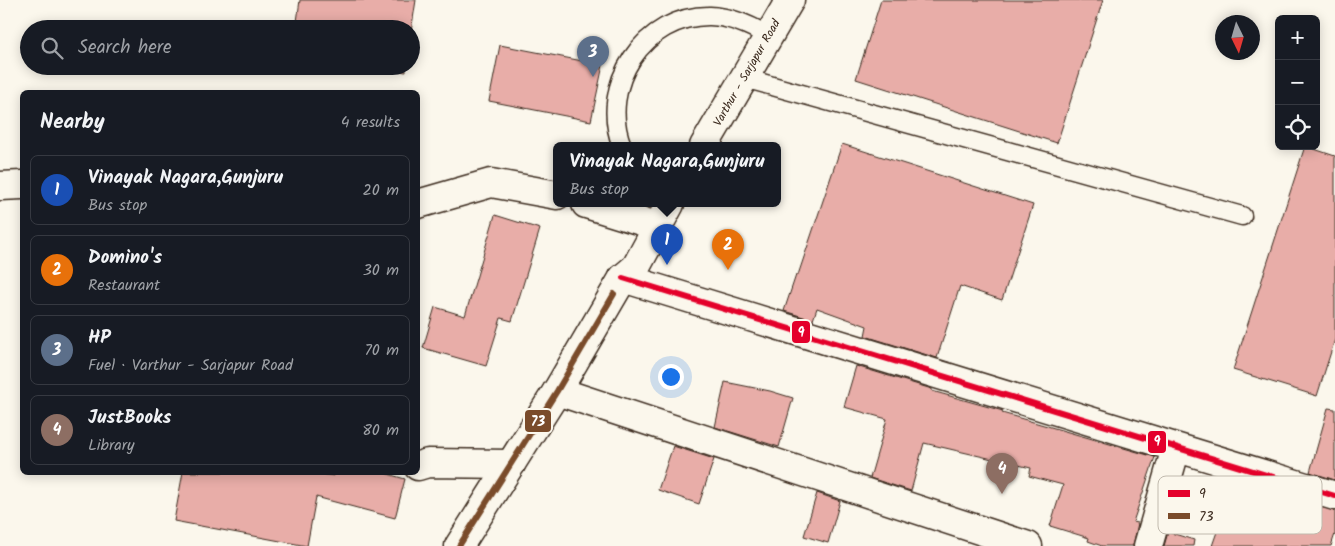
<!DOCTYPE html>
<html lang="en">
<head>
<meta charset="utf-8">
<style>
  body { margin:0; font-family:Kalam,sans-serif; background:#20242c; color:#f1f3f6 }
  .controls { position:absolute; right:15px; top:15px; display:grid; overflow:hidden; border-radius:8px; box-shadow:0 2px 12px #0003 }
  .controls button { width:45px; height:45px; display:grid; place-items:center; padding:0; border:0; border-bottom:1px solid #363941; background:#171b24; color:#f1f3f6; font:25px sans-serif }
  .compass { position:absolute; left:1215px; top:15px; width:45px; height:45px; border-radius:50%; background:#171b24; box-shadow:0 2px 12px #0003; rotate:175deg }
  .you { position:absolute; left:670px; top:376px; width:18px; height:18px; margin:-12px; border:4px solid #fff; border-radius:50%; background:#1a73e8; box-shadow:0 0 0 8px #1a73e833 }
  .badge { display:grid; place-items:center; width:32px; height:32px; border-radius:50%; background:#d93025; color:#fff; font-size:16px; font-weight:700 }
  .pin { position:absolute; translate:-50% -41px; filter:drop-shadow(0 1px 2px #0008) }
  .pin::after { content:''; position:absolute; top:26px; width:18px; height:15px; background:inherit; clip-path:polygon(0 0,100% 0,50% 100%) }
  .popup { position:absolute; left:553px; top:142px; width:228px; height:65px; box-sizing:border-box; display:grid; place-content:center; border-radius:8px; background:#171b24; filter:drop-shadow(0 1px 4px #0005); font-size:16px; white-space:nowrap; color:#9ea1a6 }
  .popup b { font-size:19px; color:#f1f3f6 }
  .popup::after { content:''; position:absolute; left:50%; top:100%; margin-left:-10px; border:10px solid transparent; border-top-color:#171b24 }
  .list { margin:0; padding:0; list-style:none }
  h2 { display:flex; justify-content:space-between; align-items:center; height:65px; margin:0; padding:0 20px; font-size:21px }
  h2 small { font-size:16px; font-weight:400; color:#9ea1a6 }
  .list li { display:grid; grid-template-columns:32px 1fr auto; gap:15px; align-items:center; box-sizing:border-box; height:70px; margin:0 10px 10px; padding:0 10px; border:1px solid #363941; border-radius:8px }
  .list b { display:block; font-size:19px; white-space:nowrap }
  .list p { margin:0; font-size:16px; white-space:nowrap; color:#9ea1a6 }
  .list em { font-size:16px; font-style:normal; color:#9ea1a6 }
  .icon { flex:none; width:28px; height:28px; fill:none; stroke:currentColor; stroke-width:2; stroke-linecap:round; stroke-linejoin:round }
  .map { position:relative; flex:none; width:1335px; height:546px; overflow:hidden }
  .search { position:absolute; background:#171b24; box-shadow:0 2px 12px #0003; left:20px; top:20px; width:400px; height:55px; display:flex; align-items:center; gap:12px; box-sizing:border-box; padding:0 18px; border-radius:28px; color:#9ea1a6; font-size:19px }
  .panel { position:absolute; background:#171b24; box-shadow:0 2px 12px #0003; left:20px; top:90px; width:400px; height:385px; border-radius:8px }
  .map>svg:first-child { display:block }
  .building { fill:#e8ada8; stroke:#3b2a1e }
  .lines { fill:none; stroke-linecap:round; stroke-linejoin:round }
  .lane-casing { stroke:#3b2a1e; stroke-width:21 }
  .street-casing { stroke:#3b2a1e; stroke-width:31 }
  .primary-casing { stroke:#3b2a1e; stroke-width:31 }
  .lane { stroke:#fbf7ec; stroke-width:18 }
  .street { stroke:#fbf7ec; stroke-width:28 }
  .primary { stroke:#fbf7ec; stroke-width:28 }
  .bus-1-casing { stroke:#fbf7ec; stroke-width:10 }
  .bus-2-casing { stroke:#fbf7ec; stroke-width:10 }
  .bus-1 { stroke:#e4002b; stroke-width:6 }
  .bus-2 { stroke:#7a4b2a; stroke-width:6 }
  .labels { text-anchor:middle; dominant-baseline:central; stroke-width:5; stroke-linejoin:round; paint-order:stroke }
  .street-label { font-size:12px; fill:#3b2a1e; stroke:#fbf7ec }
  .key { fill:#fbf7ec; stroke:#c1baae; stroke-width:1 }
  .key-label { font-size:14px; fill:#3b2a1e }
  .line-badge { stroke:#fbf7ec; stroke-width:2 }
  .badge-label { font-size:14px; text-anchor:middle; font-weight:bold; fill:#fff }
</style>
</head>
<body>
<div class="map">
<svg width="1335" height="546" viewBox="0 0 1335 546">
  <rect width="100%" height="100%" fill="#fbf7ec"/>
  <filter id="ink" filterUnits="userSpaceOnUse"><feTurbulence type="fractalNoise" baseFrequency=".02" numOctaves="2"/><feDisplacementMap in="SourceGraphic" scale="10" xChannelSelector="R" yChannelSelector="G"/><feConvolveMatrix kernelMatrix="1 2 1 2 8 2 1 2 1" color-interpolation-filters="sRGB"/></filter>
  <g filter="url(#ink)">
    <path class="building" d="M300 0H416L411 32V29H296Z
      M881 0H1103L1057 143 856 79Z
      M500 45 603 65 591 121 489 101Z
      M364 66H406V72Z
      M842 144 1033 205 1002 300 960 286 937 358 865 336 867 326 817 308 813 320 784 311 796 275H798Z
      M1305 146 1335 156V339L1317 396 1233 370Z
      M495 215 540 229 512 321 501 318 486 366 423 348 435 307 465 316Z
      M856 366 932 389V391L1003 411 1002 413 1155 457 1133 522 1138 523 1133 546H1102L1088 541 1089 538 1050 526 1063 485 1029 476 1031 468 924 443 911 491 870 478 887 419 844 407Z
      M725 382 770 391 793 398 779 447 715 427Z
      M1328 408 1335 409V480L1310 472Z
      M673 446 714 459 699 504 658 490Z
      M183 472H321V474L334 476 335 472H381L405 479 395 518 316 497 307 546 174 521Z
      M1232 489 1270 497 1271 493 1335 511V534L1331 546H1212Z
      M817 493 840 501 828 543 804 536Z
      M1168 532 1194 540 1193 546H1164Z"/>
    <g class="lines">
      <defs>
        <path id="lane" d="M744 78 1242 216
          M622 146C598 86 644 15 710 16 732 17 750 25 768 36"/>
        <path id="street" d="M0 186 22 185
          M418 204 491 183 557 195
          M586 204 657 226
          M623 278 1335 496
          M557 391 1028 546
          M418 466 428 463 511 464
          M1148 546 1176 448"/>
        <path id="primary" d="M704 146 790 0
          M459 546 557 391 623 278 636 267 670 204"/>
      </defs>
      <use href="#lane" class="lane-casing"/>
      <use href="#street" class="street-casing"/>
      <use href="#primary" class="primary-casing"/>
      <use href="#lane" class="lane"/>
      <use href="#street" class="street"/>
      <use href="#primary" class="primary"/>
      <defs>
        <path id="bus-1" d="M623 278 1335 496"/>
        <path id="bus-2" d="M459 546 557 391 614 294"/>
      </defs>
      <use href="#bus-1" class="bus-1-casing"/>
      <use href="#bus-2" class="bus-2-casing"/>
      <use href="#bus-1" class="bus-1"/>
      <use href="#bus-2" class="bus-2"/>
    </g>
  </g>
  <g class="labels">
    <g class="street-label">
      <text transform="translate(747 73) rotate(-60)">Varthur - Sarjapur Road</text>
    </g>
  </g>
  <rect x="1158" y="476" width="164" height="58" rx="8" class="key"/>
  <rect x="1168" y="490" width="22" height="7" fill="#e4002b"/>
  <rect x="1168" y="513" width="22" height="6" fill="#7a4b2a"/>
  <g class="key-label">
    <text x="1199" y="498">9</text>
    <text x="1199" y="521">73</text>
  </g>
  <g class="line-badge">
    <rect x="791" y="320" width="20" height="24" rx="5" fill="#e4002b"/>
    <rect x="524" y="409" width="28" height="24" rx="5" fill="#7a4b2a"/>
    <rect x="1147" y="430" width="20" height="24" rx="5" fill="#e4002b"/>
  </g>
  <g class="badge-label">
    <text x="801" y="337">9</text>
    <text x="538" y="426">73</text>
    <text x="1157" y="446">9</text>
  </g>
</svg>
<div class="controls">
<button>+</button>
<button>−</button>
<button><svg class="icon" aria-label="locate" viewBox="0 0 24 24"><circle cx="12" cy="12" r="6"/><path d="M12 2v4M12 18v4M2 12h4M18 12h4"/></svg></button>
</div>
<svg class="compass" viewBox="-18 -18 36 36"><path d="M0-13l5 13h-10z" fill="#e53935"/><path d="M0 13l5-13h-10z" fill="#9ea1a6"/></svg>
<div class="you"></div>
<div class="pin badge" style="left:667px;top:265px;background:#1a4fb4">1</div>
<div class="popup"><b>Vinayak Nagara,Gunjuru</b>Bus stop</div>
<div class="pin badge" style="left:728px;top:270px;background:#e8710a">2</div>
<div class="pin badge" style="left:593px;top:77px;background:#5c6f8a">3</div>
<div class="pin badge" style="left:1002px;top:494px;background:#8d6e63">4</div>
<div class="search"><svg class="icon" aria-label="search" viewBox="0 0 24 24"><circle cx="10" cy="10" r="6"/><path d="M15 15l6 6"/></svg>Search here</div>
<section class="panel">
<h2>Nearby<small>4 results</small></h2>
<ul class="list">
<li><span class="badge" style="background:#1a4fb4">1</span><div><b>Vinayak Nagara,Gunjuru</b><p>Bus stop</p></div><em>20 m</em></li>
<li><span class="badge" style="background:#e8710a">2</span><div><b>Domino's</b><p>Restaurant</p></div><em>30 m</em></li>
<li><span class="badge" style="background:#5c6f8a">3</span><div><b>HP</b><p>Fuel · Varthur - Sarjapur Road</p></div><em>70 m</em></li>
<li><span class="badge" style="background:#8d6e63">4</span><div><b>JustBooks</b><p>Library</p></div><em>80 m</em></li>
</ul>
</section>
</div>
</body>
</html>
